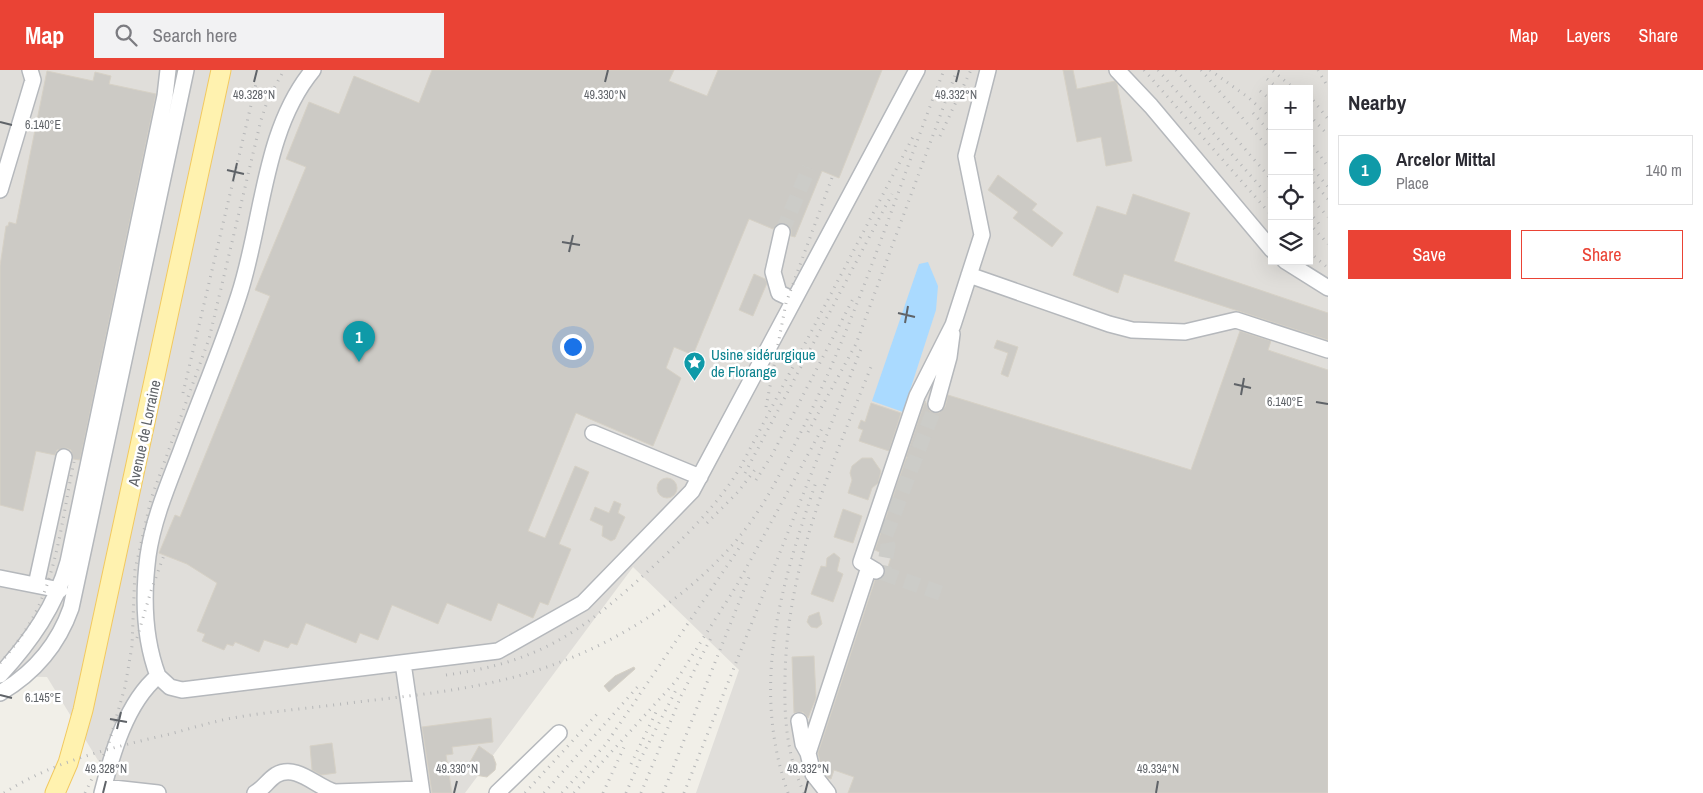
<!DOCTYPE html>
<html lang="en">
<head>
<meta charset="utf-8">
<style>
  body { margin:0; font-family:"Archivo Narrow",sans-serif; background:#f2f2f3; color:#2b2b33 }
  .controls { position:absolute; right:15px; top:15px; display:grid; overflow:hidden; border-radius:0px; box-shadow:0 5px 20px #0002 }
  .controls button { width:45px; height:45px; display:grid; place-items:center; padding:0; border:0; border-bottom:1px solid #e1e1e2; background:#fff; color:#2b2b33; font:25px sans-serif }
  .you { position:absolute; left:572px; top:276px; width:18px; height:18px; margin:-12px; border:4px solid #fff; border-radius:50%; background:#1a73e8; box-shadow:0 0 0 8px #1a73e833 }
  .badge { display:grid; place-items:center; width:32px; height:32px; border-radius:50%; background:#ea4335; color:#fff; font-size:16px; font-weight:700 }
  .pin { position:absolute; translate:-50% -41px; filter:drop-shadow(0 1px 2px #0008) }
  .pin::after { content:''; position:absolute; top:26px; width:18px; height:15px; background:inherit; clip-path:polygon(0 0,100% 0,50% 100%) }
  .list { margin:0; padding:0; list-style:none }
  h2 { display:flex; justify-content:space-between; align-items:center; height:65px; margin:0; padding:0 20px; font-size:21px }
  h2 small { font-size:16px; font-weight:400; color:#7c7c81 }
  .list li { display:grid; grid-template-columns:32px 1fr auto; gap:15px; align-items:center; box-sizing:border-box; height:70px; margin:0 10px 10px; padding:0 10px; border:1px solid #e1e1e2; border-radius:0px }
  .list b { display:block; font-size:19px; white-space:nowrap }
  .list p { margin:0; font-size:16px; white-space:nowrap; color:#7c7c81 }
  .list em { font-size:16px; font-style:normal; color:#7c7c81 }
  .actions { display:flex; gap:10px; padding:15px 20px }
  .actions a { flex:1; padding:11px 0; border:1px solid #ea4335; border-radius:0px; text-align:center; font-size:18px; color:#ea4335 }
  .actions .main { background:#ea4335; color:#fff }
  .icon { flex:none; width:28px; height:28px; fill:none; stroke:currentColor; stroke-width:2; stroke-linecap:round; stroke-linejoin:round }
  .map { position:relative; flex:none; width:1328px; height:723px; overflow:hidden }
  header { display:flex; align-items:center; gap:30px; box-sizing:border-box; height:70px; padding:0 25px; background:#ea4335; color:#fff }
  header strong { font-size:24px }
  nav { display:flex; gap:28px; margin-inline-start:auto; font-size:18px }
  .search { width:350px; height:45px; background:#f2f2f3; display:flex; align-items:center; gap:12px; box-sizing:border-box; padding:0 18px; border-radius:0px; color:#7c7c81; font-size:19px }
  main { display:flex }
  aside { flex:1; background:#fff }
  .map>svg:first-child { display:block }
  .industrial { fill:#e0deda; fill-rule:evenodd }
  .water { fill:#aadaff }
  .building { fill:#cccac5; stroke:#d6d1c6 }
  .lines { fill:none; stroke-linecap:round; stroke-linejoin:round }
  .minor-tunnel { stroke:#ccccc8; stroke-width:15; stroke-dasharray:15 8; stroke-linecap:butt }
  .minor-casing { stroke:#b5b8bc; stroke-width:18 }
  .major-casing { stroke:#f2c960; stroke-width:21 }
  .minor { stroke:#fff; stroke-width:15 }
  .major { stroke:#fff2af; stroke-width:19 }
  .rail { stroke:#b6b7b8; stroke-width:3; stroke-dasharray:1 6; stroke-linecap:butt }
  .ticks { fill:none; stroke:#5f6368; stroke-width:2 }
  .labels { text-anchor:middle; dominant-baseline:central; stroke-width:5; stroke-linejoin:round; paint-order:stroke }
  .culture-label { font-size:15px; fill:#0d838f; stroke:#fff; text-anchor:start }
  .street-label { font-size:15px; fill:#5f6368; stroke:#fff }
  .ticks-label { font-size:12px; text-anchor:middle; fill:#5f6368; stroke:#fff; stroke-width:5; stroke-linejoin:round; paint-order:stroke }
</style>
</head>
<body>
<header>
<strong>Map</strong>
<div class="search"><svg class="icon" aria-label="search" viewBox="0 0 24 24"><circle cx="10" cy="10" r="6"/><path d="M15 15l6 6"/></svg>Search here</div>
<nav><a>Map</a><a>Layers</a><a>Share</a></nav>
</header>
<main>
<div class="map">
<svg width="1328" height="723" viewBox="0 0 1328 723">
  <rect width="100%" height="100%" fill="#f1efe8"/>
  <path class="industrial" d="M0 0H1328V723H696L739 600 633 497 465 723H118L47 607 0 606ZM1272 19H1309V191H1272Z"/>
  <path class="water" d="M928 192 938 216 936 240 903 342 872 331 919 194Z"/>
  <path class="building" d="M432 0H674L669 11 707 26 718 0H882L839 108 822 101 795 167 791 166V159L785 153H779L773 159 749 149 693 285 674 277 666 298 681 308 653 376 576 343 528 461 545 468 575 396 589 402 559 474 571 479 548 535 540 532 533 548 498 533 491 551 447 533 438 554 392 535 378 570 360 563 356 573 306 553 297 575 291 573 288 578 264 570 259 582 235 572 233 576 227 574 224 580 202 571 205 564 197 561 217 513 187 494 159 483 175 445 180 447 270 226 255 220 306 97 286 89 309 32 339 44 354 6 419 33Z
    M1063 0H1073L1077 19 1115 11 1117 14 1132 91 1106 96 1101 67 1077 72Z
    M47 1 93 11 95 2 111 6 109 14 156 24 80 390 73 389 71 380 66 378 57 380 55 385 36 381 23 441 0 435V196L6 156H8L9 152 16 154Z
    M998 105 1037 134 1032 140 1063 163 1052 177 1013 148 1018 142 988 120Z
    M1133 124 1190 143 1174 191 1328 243V270L1124 204 1118 223 1073 205 1097 136 1126 145Z
    M754 204 765 209 767 213 753 246 739 240Z
    M1240 261 1271 271 1268 280 1328 300V723H848L854 707 834 700 831 709 828 708 822 700 818 683 875 510 884 506V496L888 497 891 487 875 480 906 388H910L906 387 925 331 930 341 939 343 945 337 948 325 1191 400Z
    M997 270 1018 277 1008 307 1001 304 1008 283 994 278Z
    M871 333 901 343 889 381 859 371 863 360 858 358 861 350 865 352Z
    M862 388H872L881 401 878 413 872 418 868 430 848 423 852 410 850 403 852 396Z
    M657 418a10 10 0 1 1 20 0a10 10 0 1 1-20 0Z
    M614 431 621 434 618 443 625 447 615 469 611 471 602 466 603 456 590 450 595 437 609 443Z
    M843 439 862 446 853 473 834 467Z
    M834 483 840 488 837 501 843 504 833 532 811 524 821 496 826 497 827 488Z
    M819 542 822 554 817 558 811 557 807 552 809 546Z
    M814 586 816 628 808 648 803 642 794 643 792 587Z
    M634 597 635 599 609 622 604 616 615 606Z
    M491 648 493 672 452 677 453 684 446 685 452 723H432L422 657Z
    M332 673 336 703 321 705 312 700 310 676Z
    M479 676 493 686 496 694 495 700 487 707 475 705 470 697V692Z"/>
  <g class="lines">
    <path class="minor-tunnel" d="M782 162 809 98
      M876 501 883 503 888 476 886 465 936 334
      M883 503 943 524"/>
    <defs>
      <path id="minor" d="M1117 0 1151 36 1272 180
        M0 120 33 10 30 0
        M782 162 773 202 779 223 794 230
        M1285 191 1328 218
        M969 205 1109 254 1132 260 1185 262 1236 250 1328 280
        M936 334 949 287 952 264
        M593 363 700 407
        M876 501 861 492 917 326 953 255 982 165 966 86 988 0
        M0 508 60 520
        M36 515 64 387
        M403 593 422 723
        M0 605C30 572 56 536 68 492L165 26 168 0
        M158 606 170 617 182 620 498 581 583 533 692 421 917 0
        M0 623C34 603 58 575 71 538L186 0
        M799 651 803 674 808 683 869 497
        M808 683 813 704 828 723
        M104 717 158 723
        M102 723C112 684 126 633 158 606 144 569 143 525 148 486 153 450 168 415 181 381 200 329 222 278 239 225 263 152 263 60 313 0
        M255 723C263 719 268 710 276 705 297 693 317 718 335 722L421 719
        M497 723 559 663"/>
      <path id="major" d="M55 723 68 693 83 640 221 0"/>
    </defs>
    <use href="#minor" class="minor-casing"/>
    <use href="#major" class="major-casing"/>
    <use href="#minor" class="minor"/>
    <use href="#major" class="major"/>
    <path class="rail" d="M1144 0 1272 146
      M1158 0 1272 130
      M1176 0 1272 110
      M1201 0 1272 82
      M1210 0 1249 28 1272 49
      M1318 0 1328 17
      M1273 1 1295 19
      M1267 9 1279 19
      M1260 21 1272 31
      M1309 25 1328 49
      M1253 43 1272 64
      M1309 45 1328 65
      M940 66 971 0
      M1309 70 1328 97
      M1309 94 1328 117
      M1309 107 1328 129
      M1309 126 1328 147
      M1309 142 1321 156
      M1309 153 1328 174
      M1309 182 1328 198
      M183 323 256 14
      M766 337 786 233 833 105
      M808 362 856 274 957 0
      M745 403 892 124
      M756 410 772 385 853 229
      M707 453 738 422 757 397
      M137 568 151 521 164 485
      M0 593C16 575 30 556 40 533 59 489 64 438 74 392
      M446 605C544 592 588 557 658 492 689 463 718 434 740 398L914 65
      M631 694 658 638
      M4 723C51 693 103 680 157 667 180 662 203 654 227 649 270 641 314 638 357 632 418 625 480 619 538 600 612 576 683 532 734 473 764 439 782 400 802 360 859 244 897 120 944 0
      M85 723 108 676 125 617 132 576 135 500 151 429 209 269 261 50 268 29 284 0
      M525 723 598 643
      M544 723 640 614
      M562 723 606 674 746 468
      M574 723 676 611 737 515 824 355
      M603 723 625 675
      M626 723 640 690 677 618
      M641 723 681 626 712 566
      M663 723 751 502
      M684 723 861 279
      M788 723C750 614 781 516 816 412
      M804 723C787 686 784 649 785 608 787 494 831 397 873 292"/>
  </g>
  <path class="ticks" d="M254 12 257 0M605 12 608 0M956 12 959 0M0 52 12 55M227 100 244 104M233 111 237 93M562 172 580 175M569 182 573 165M898 243 915 247M905 253 908 236M1234 314 1251 318M1241 325 1244 308M1316 332 1328 334M0 625 12 628M110 649 127 652M117 659 121 642M103 723 106 711M454 723 457 711M805 723 808 711M1156 723 1158 711"/>
  <defs>
    <symbol id="sight-pin" viewBox="-11 -11 22 30"><path d="M0 17L-7.5 6A9.5 9.5 0 1 1 7.5 6Z" fill="#0f9aa8" stroke="#fff"/><path d="M0-6L1.8-2.2L6-1.7L2.9 1.2L3.7 5.4L0 3.3L-3.7 5.4L-2.9 1.2L-6-1.7L-1.8-2.2Z" fill="#fff"/></symbol>
  </defs>
  <g fill-rule="evenodd">
    <use href="#sight-pin" x="682" y="280" width="25" height="34"/>
  </g>
  <g class="labels">
    <g class="culture-label">
      <text x="711" y="284">Usine sidérurgique<tspan x="711" dy="17">de Florange</tspan></text>
    </g>
    <g class="street-label">
      <text transform="translate(144 363) rotate(-78)">Avenue de Lorraine</text>
    </g>
  </g>
  <g class="ticks-label">
    <text x="254" y="29">49.328°N</text>
    <text x="605" y="29">49.330°N</text>
    <text x="956" y="29">49.332°N</text>
    <text x="43" y="59">6.140°E</text>
    <text x="1285" y="336">6.140°E</text>
    <text x="43" y="632">6.145°E</text>
    <text x="106" y="703">49.328°N</text>
    <text x="457" y="703">49.330°N</text>
    <text x="808" y="703">49.332°N</text>
    <text x="1158" y="703">49.334°N</text>
  </g>
</svg>
<div class="controls">
<button>+</button>
<button>−</button>
<button><svg class="icon" aria-label="locate" viewBox="0 0 24 24"><circle cx="12" cy="12" r="6"/><path d="M12 2v4M12 18v4M2 12h4M18 12h4"/></svg></button>
<button><svg class="icon" aria-label="layers" viewBox="0 0 24 24"><path d="M12 4l9 5-9 5-9-5zM3 14l9 5 9-5"/></svg></button>
</div>
<div class="you"></div>
<div class="pin badge" style="left:359px;top:292px;background:#0f9aa8">1</div>
</div>
<aside>
<h2>Nearby<small></small></h2>
<ul class="list">
<li><span class="badge" style="background:#0f9aa8">1</span><div><b>Arcelor Mittal</b><p>Place</p></div><em>140 m</em></li>
</ul>
<div class="actions"><a class="main">Save</a><a>Share</a></div>
</aside>
</main>
</body>
</html>
